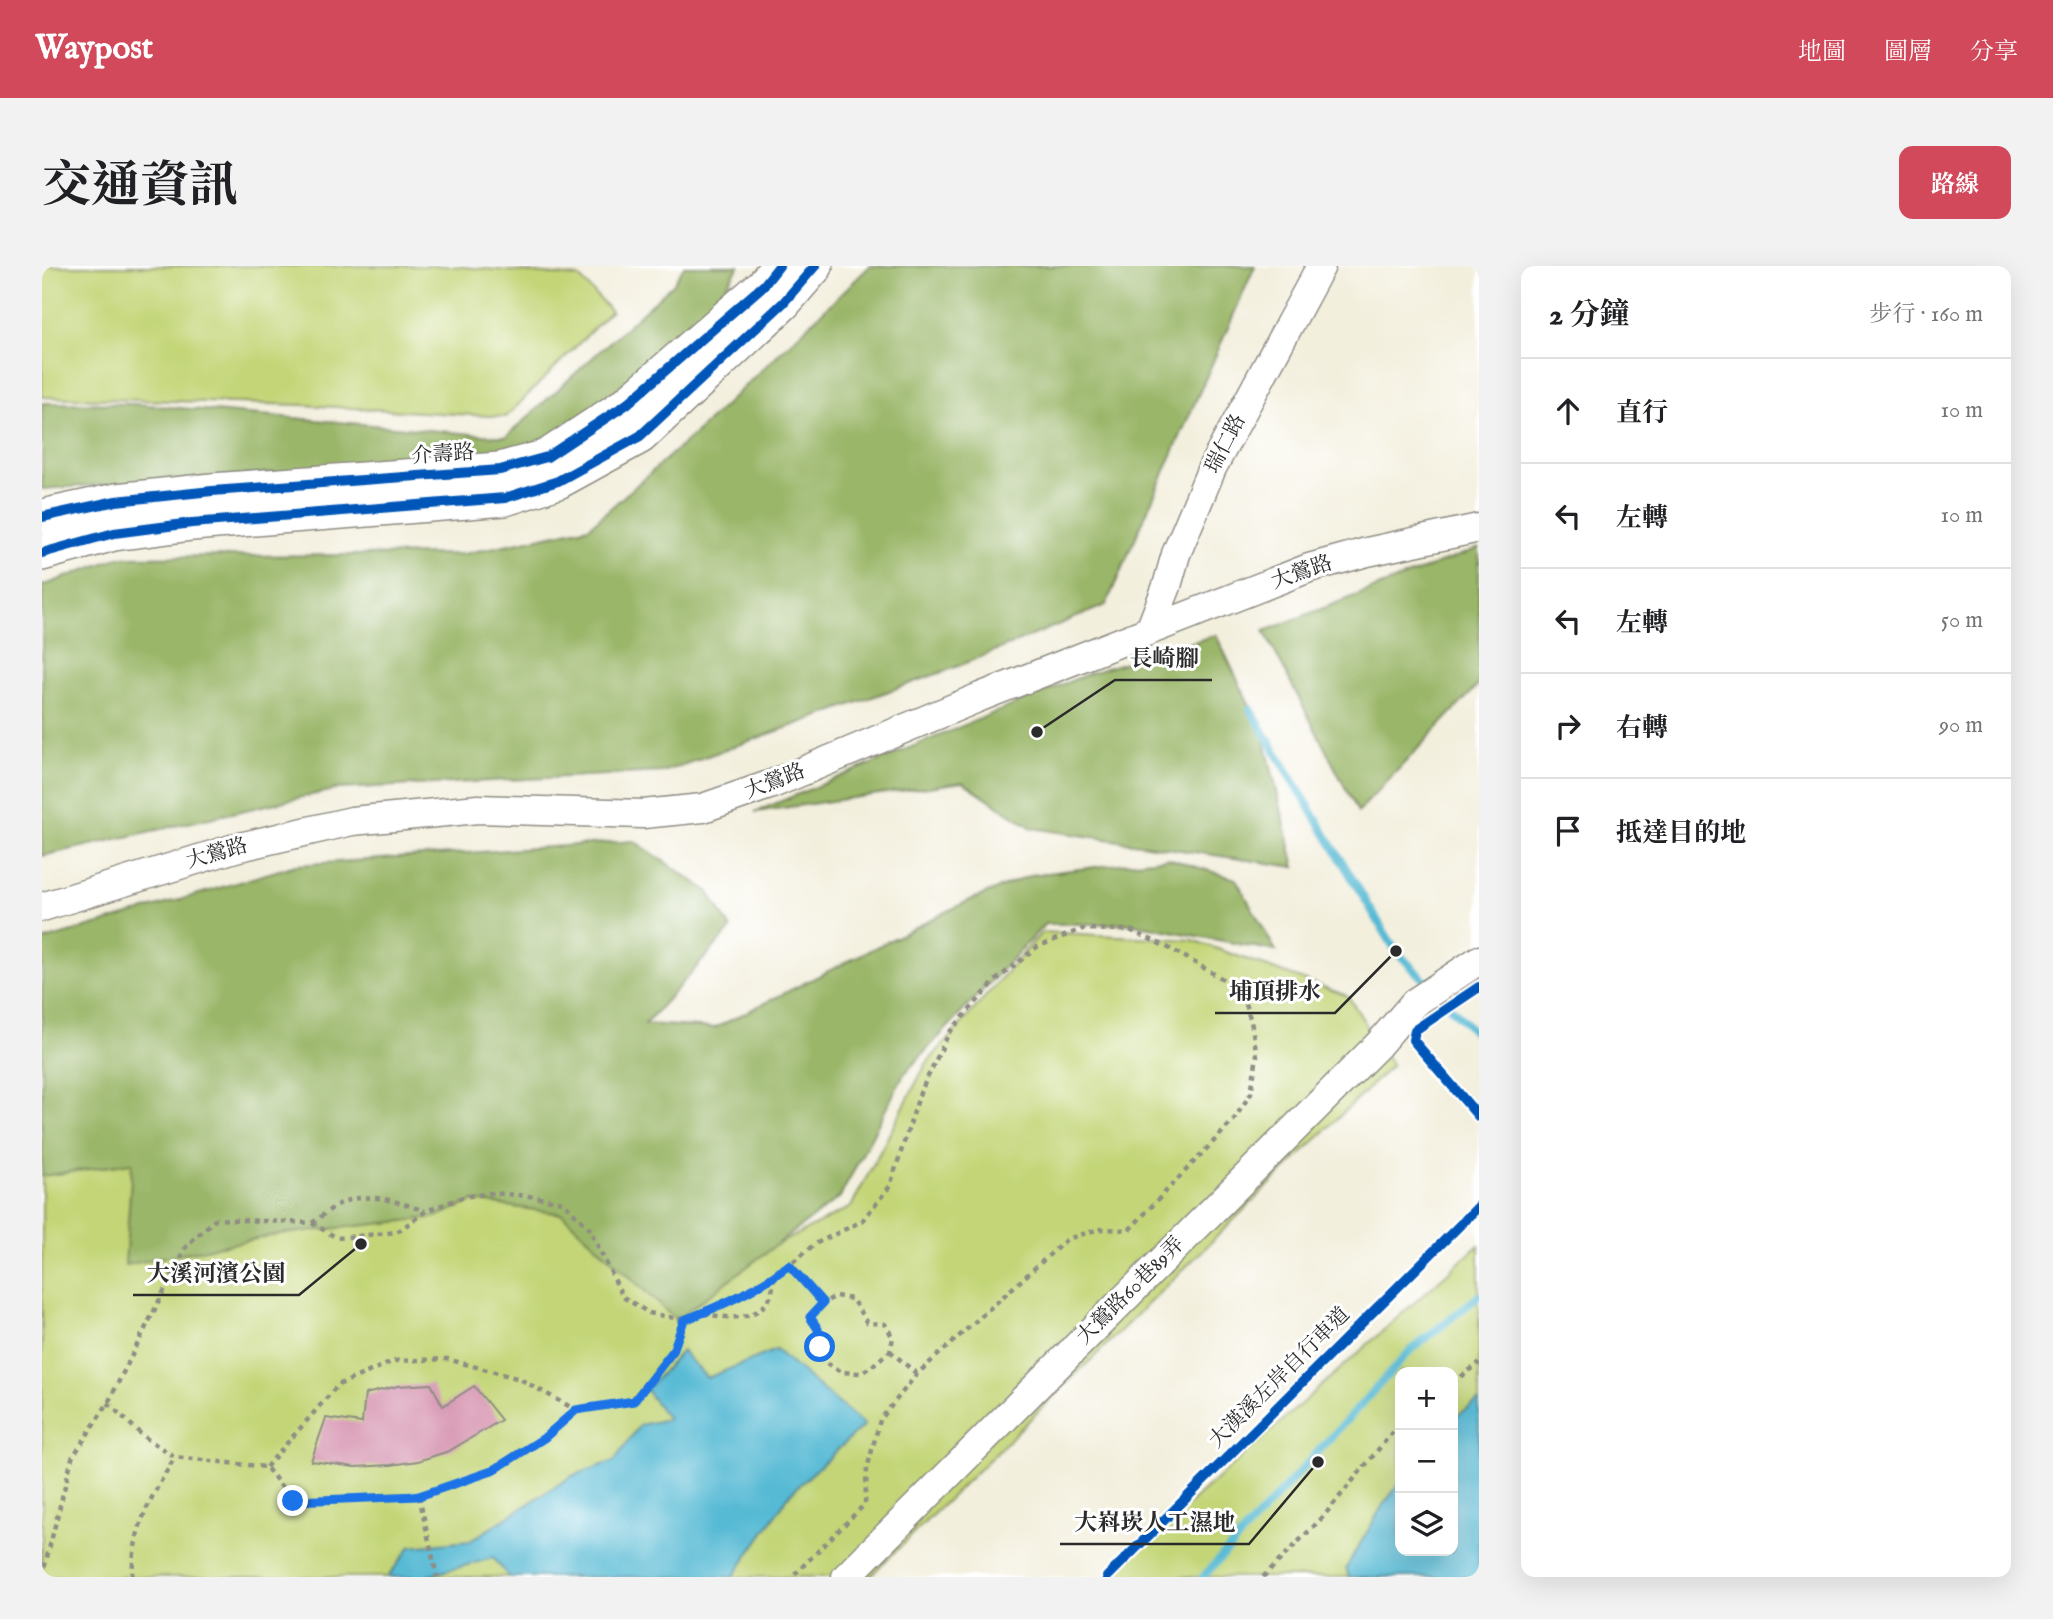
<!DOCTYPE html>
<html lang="zh-TW">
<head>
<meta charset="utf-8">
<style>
  body { margin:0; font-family:"IM FELL English","Noto Serif TC",serif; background:#f2f2f2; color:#202124 }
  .controls { position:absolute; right:21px; bottom:21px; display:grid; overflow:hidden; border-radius:14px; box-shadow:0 7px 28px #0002 }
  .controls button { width:63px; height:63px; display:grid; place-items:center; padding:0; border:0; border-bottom:2px solid #e0e0e0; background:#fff; color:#202124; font:35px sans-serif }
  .stop { position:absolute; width:21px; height:21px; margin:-16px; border:5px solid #1a73e8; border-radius:50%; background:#fff }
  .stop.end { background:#1a73e8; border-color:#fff; box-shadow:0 2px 7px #0008 }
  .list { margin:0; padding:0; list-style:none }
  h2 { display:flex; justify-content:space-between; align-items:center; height:91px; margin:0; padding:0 28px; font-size:30px }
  h2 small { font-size:23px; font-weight:400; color:#757577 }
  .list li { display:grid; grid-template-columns:46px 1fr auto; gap:21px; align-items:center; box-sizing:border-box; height:105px; padding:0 28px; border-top:2px solid #e0e0e0 }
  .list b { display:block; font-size:26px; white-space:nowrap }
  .list em { font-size:23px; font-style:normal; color:#757577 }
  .icon { flex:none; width:38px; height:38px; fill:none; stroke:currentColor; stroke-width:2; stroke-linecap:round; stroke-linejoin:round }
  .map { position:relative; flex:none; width:1437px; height:1311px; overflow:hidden; border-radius:14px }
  header { display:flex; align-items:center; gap:42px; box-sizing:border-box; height:98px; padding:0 35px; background:#d1495b; color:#fff }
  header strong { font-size:33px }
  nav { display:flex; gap:38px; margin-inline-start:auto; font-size:24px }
  .intro { display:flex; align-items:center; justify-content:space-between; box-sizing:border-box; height:168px; padding:0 42px }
  h1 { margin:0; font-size:49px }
  .button { padding:18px 32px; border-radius:14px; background:#d1495b; color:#fff; font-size:24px; font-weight:700 }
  main { display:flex; gap:42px; padding:0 42px }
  aside { flex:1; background:#fff; border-radius:14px; box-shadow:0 7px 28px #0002 }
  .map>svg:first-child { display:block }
  .green { fill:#c3d577; stroke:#778051; stroke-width:2; fill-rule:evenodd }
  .forest { fill:#9ab668; stroke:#62704a; stroke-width:2 }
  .water { fill:#56bad4; stroke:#407280; stroke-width:2 }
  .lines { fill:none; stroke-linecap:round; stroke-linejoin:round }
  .stream { stroke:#56bad4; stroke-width:8 }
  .building { fill:#d592af }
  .minor-casing { stroke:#8f8d84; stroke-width:31 }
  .major-casing { stroke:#8f8d84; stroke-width:38 }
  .path { stroke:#8f8d84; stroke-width:4.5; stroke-dasharray:5 5; stroke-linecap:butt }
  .minor { stroke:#fff; stroke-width:28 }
  .major { stroke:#fff; stroke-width:35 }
  .cycleway-casing { stroke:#fff; stroke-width:15 }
  .cycleway { stroke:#0057b8; stroke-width:10 }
  .route { stroke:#1a73e8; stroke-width:9 }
  .labels { text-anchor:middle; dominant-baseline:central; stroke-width:6; stroke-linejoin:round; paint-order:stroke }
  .street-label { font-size:21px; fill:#2b2b2b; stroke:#fff }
  .leader { fill:none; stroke:#2b2b2b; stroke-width:2.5 }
  .callout-dot { fill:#2b2b2b; stroke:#fff; stroke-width:2.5 }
  .callout-label { font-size:23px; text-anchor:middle; font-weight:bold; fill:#2b2b2b; stroke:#fff; stroke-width:6; stroke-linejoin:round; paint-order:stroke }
</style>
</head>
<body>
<header>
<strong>Waypost</strong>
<nav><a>地圖</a><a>圖層</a><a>分享</a></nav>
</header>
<div class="intro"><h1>交通資訊</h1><a class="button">路線</a></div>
<main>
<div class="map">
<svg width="1437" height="1311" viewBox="0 0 1437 1311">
  <rect width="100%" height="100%" fill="#fff"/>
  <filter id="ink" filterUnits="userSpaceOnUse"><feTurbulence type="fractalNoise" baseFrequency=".0143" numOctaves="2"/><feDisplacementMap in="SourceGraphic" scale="14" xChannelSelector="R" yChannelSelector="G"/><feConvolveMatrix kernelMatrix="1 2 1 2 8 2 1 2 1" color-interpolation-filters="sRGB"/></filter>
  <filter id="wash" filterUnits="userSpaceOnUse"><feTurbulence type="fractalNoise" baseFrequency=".00686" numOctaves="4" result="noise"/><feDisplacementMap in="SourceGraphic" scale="28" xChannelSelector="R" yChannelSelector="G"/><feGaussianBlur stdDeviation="1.57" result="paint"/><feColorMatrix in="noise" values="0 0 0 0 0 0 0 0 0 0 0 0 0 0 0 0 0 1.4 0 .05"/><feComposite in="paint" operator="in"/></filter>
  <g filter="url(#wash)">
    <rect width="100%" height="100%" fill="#f3efdd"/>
    <path class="green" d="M0 0H409L537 11 569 45 464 151 260 139 0 131Z
      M1000 666 1151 674 1306 730 1350 799 827 1311H0V865L555 862 666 1014 809 941 884 798Z
      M1437 979V1311H1065ZM1358 1106H1411V1285H1358Z"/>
    <path class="forest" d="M642 0H697L681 25 518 176 481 195 302 202 0 223V137L94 138 464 171 631 18Z
      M828 0H1213L1064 339 914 401 621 506 296 523 0 590V320L78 291 421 288 547 261 657 164Z
      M1437 282V418L1316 546 1222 365Z
      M1174 369 1221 467 1253 601 990 562 921 516 713 546 1048 407Z
      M592 575 666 625 689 663 603 758 673 762 926 635 989 609 1126 592 1194 613 1234 685 1092 658H1003L862 808 798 931 634 1054 520 948 432 935 391 952 239 968 83 999 90 897 0 910V675L254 599Z"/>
    <path class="water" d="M734 1084 822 1159 749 1227 691 1311H467L451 1292 382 1311H346L368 1281 428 1275 530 1210 572 1195 598 1159 626 1153 604 1124 640 1085 665 1112Z
      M1437 1135V1311H1307L1304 1302 1341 1239 1358 1217V1285H1411V1152Z"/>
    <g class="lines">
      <path class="stream" d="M1208 443 1354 685 1437 771
        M1161 1311 1368 1085 1437 1030"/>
    </g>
    <g id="blocks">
      <path class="building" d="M389 1118 401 1140 432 1120 459 1154 407 1185 376 1195 349 1199 313 1201 269 1195 284 1152 320 1157 323 1128 356 1120Z"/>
    </g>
  </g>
  <g filter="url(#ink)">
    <use href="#blocks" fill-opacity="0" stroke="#8f8d84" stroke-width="2"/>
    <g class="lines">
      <defs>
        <path id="minor" d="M1108 364 1125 320 1134 288 1170 202 1279 0
          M0 641 193 582 310 555 436 543 601 548 661 542 730 518 938 431 1267 302 1325 286 1437 262
          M804 1311 1336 779 1372 737 1437 694"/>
        <path id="major" d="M0 251 74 235 170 225 458 204 505 191 585 138 722 19 737 0
          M0 287 72 267 150 257 463 232 516 215 598 170 741 37 773 0"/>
      </defs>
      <use href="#minor" class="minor-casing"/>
      <use href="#major" class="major-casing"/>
      <path class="path" d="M270 957C279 951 288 943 297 938 325 924 356 936 383 945
        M747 999 781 1037
        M794 1030 810 1033 825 1057 843 1058 851 1072 848 1085 830 1100 819 1107 799 1106 786 1098 778 1081 776 1063 768 1051 781 1037Z
        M662 1047C684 1053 713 1056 727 1033 731 1027 731 1018 732 1011
        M848 1085 875 1108
        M1411 1117 1437 1097
        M66 1137 101 1170 133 1191 224 1201 251 1235 377 1230 450 1205 502 1172 534 1144 592 1135 631 1085 642 1054
        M224 1201 296 1119 352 1095 405 1093 478 1113 534 1144
        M377 1230 395 1311
        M0 1311 30 1192 66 1137 145 979 174 953 270 957 295 972 355 966 384 945 421 931 449 927 487 930 521 936 547 962 581 1031 607 1047 642 1054 661 1047 732 1011 773 978 820 955 848 920 878 827 907 767 953 715 995 681 1040 663 1088 664 1131 684 1198 723 1209 755 1215 790 1209 827 1191 855 1087 964 1057 963 1025 973 875 1108 838 1154 825 1203 823 1238 750 1311
        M90 1311C92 1258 107 1235 133 1191
        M1221 1311 1280 1252 1358 1157"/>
      <use href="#minor" class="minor"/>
      <use href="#major" class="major"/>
      <defs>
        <path id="cycleway" d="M0 251 74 235 170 225 458 204 505 191 585 138 722 19 737 0
          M0 287 72 267 150 257 463 232 516 215 598 170 741 37 773 0
          M1437 721 1373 764 1371 774 1437 851
          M1065 1311 1437 940"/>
      </defs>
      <use href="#cycleway" class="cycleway-casing"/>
      <use href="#cycleway" class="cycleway"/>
    </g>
  </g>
  <g class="lines" filter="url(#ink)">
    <path class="route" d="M251 1235 377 1230 450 1205 502 1172 534 1144 592 1135 631 1085 642 1054C677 1041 718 1022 747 999L781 1037 768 1051 776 1063 778 1081"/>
  </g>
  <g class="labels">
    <g class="street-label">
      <text transform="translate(1184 178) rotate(-63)">瑞仁路</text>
      <text transform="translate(401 189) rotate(-4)">介壽路</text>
      <text transform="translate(1260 307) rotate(-19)">大鶯路</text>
      <text transform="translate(733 516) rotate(-21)">大鶯路</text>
      <text transform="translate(175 588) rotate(-16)">大鶯路</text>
      <text transform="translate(1089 1025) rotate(-45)">大鶯路60巷89弄</text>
      <text transform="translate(1238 1112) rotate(-45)">大漢溪左岸自行車道</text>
    </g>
  </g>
  <path class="leader" d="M995 466L1073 414H1170M1354 685L1293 747H1173M319 978L257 1029H91M1276 1196L1207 1278H1018"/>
  <g class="callout-dot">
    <circle cx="995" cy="466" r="7"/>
    <circle cx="1354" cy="685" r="7"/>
    <circle cx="319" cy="978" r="7"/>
    <circle cx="1276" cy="1196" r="7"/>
  </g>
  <g class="callout-label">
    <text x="1122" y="400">長崎腳</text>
    <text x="1233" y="733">埔頂排水</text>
    <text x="174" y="1015">大溪河濱公園</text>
    <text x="1113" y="1264">大嵙崁人工濕地</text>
  </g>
</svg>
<div class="controls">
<button>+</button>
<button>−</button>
<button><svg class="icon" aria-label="layers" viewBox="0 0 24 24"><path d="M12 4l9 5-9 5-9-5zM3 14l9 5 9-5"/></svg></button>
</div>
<div class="stop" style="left:778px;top:1081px"></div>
<div class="stop end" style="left:251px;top:1235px"></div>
</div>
<aside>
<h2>2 分鐘<small>步行 · 160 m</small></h2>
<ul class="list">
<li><svg class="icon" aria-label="ahead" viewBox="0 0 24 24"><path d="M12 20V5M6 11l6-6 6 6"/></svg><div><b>直行</b></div><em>10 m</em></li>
<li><svg class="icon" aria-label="left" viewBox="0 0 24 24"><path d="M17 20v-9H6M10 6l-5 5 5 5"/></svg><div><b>左轉</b></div><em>10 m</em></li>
<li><svg class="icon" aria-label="left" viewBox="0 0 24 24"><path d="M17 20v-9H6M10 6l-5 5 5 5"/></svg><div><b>左轉</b></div><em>50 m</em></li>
<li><svg class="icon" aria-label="right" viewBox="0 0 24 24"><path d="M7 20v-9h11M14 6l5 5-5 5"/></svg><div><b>右轉</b></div><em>90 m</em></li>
<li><svg class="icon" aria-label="arrive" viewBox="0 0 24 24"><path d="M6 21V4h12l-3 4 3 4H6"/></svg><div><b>抵達目的地</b></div></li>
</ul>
</aside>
</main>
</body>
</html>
